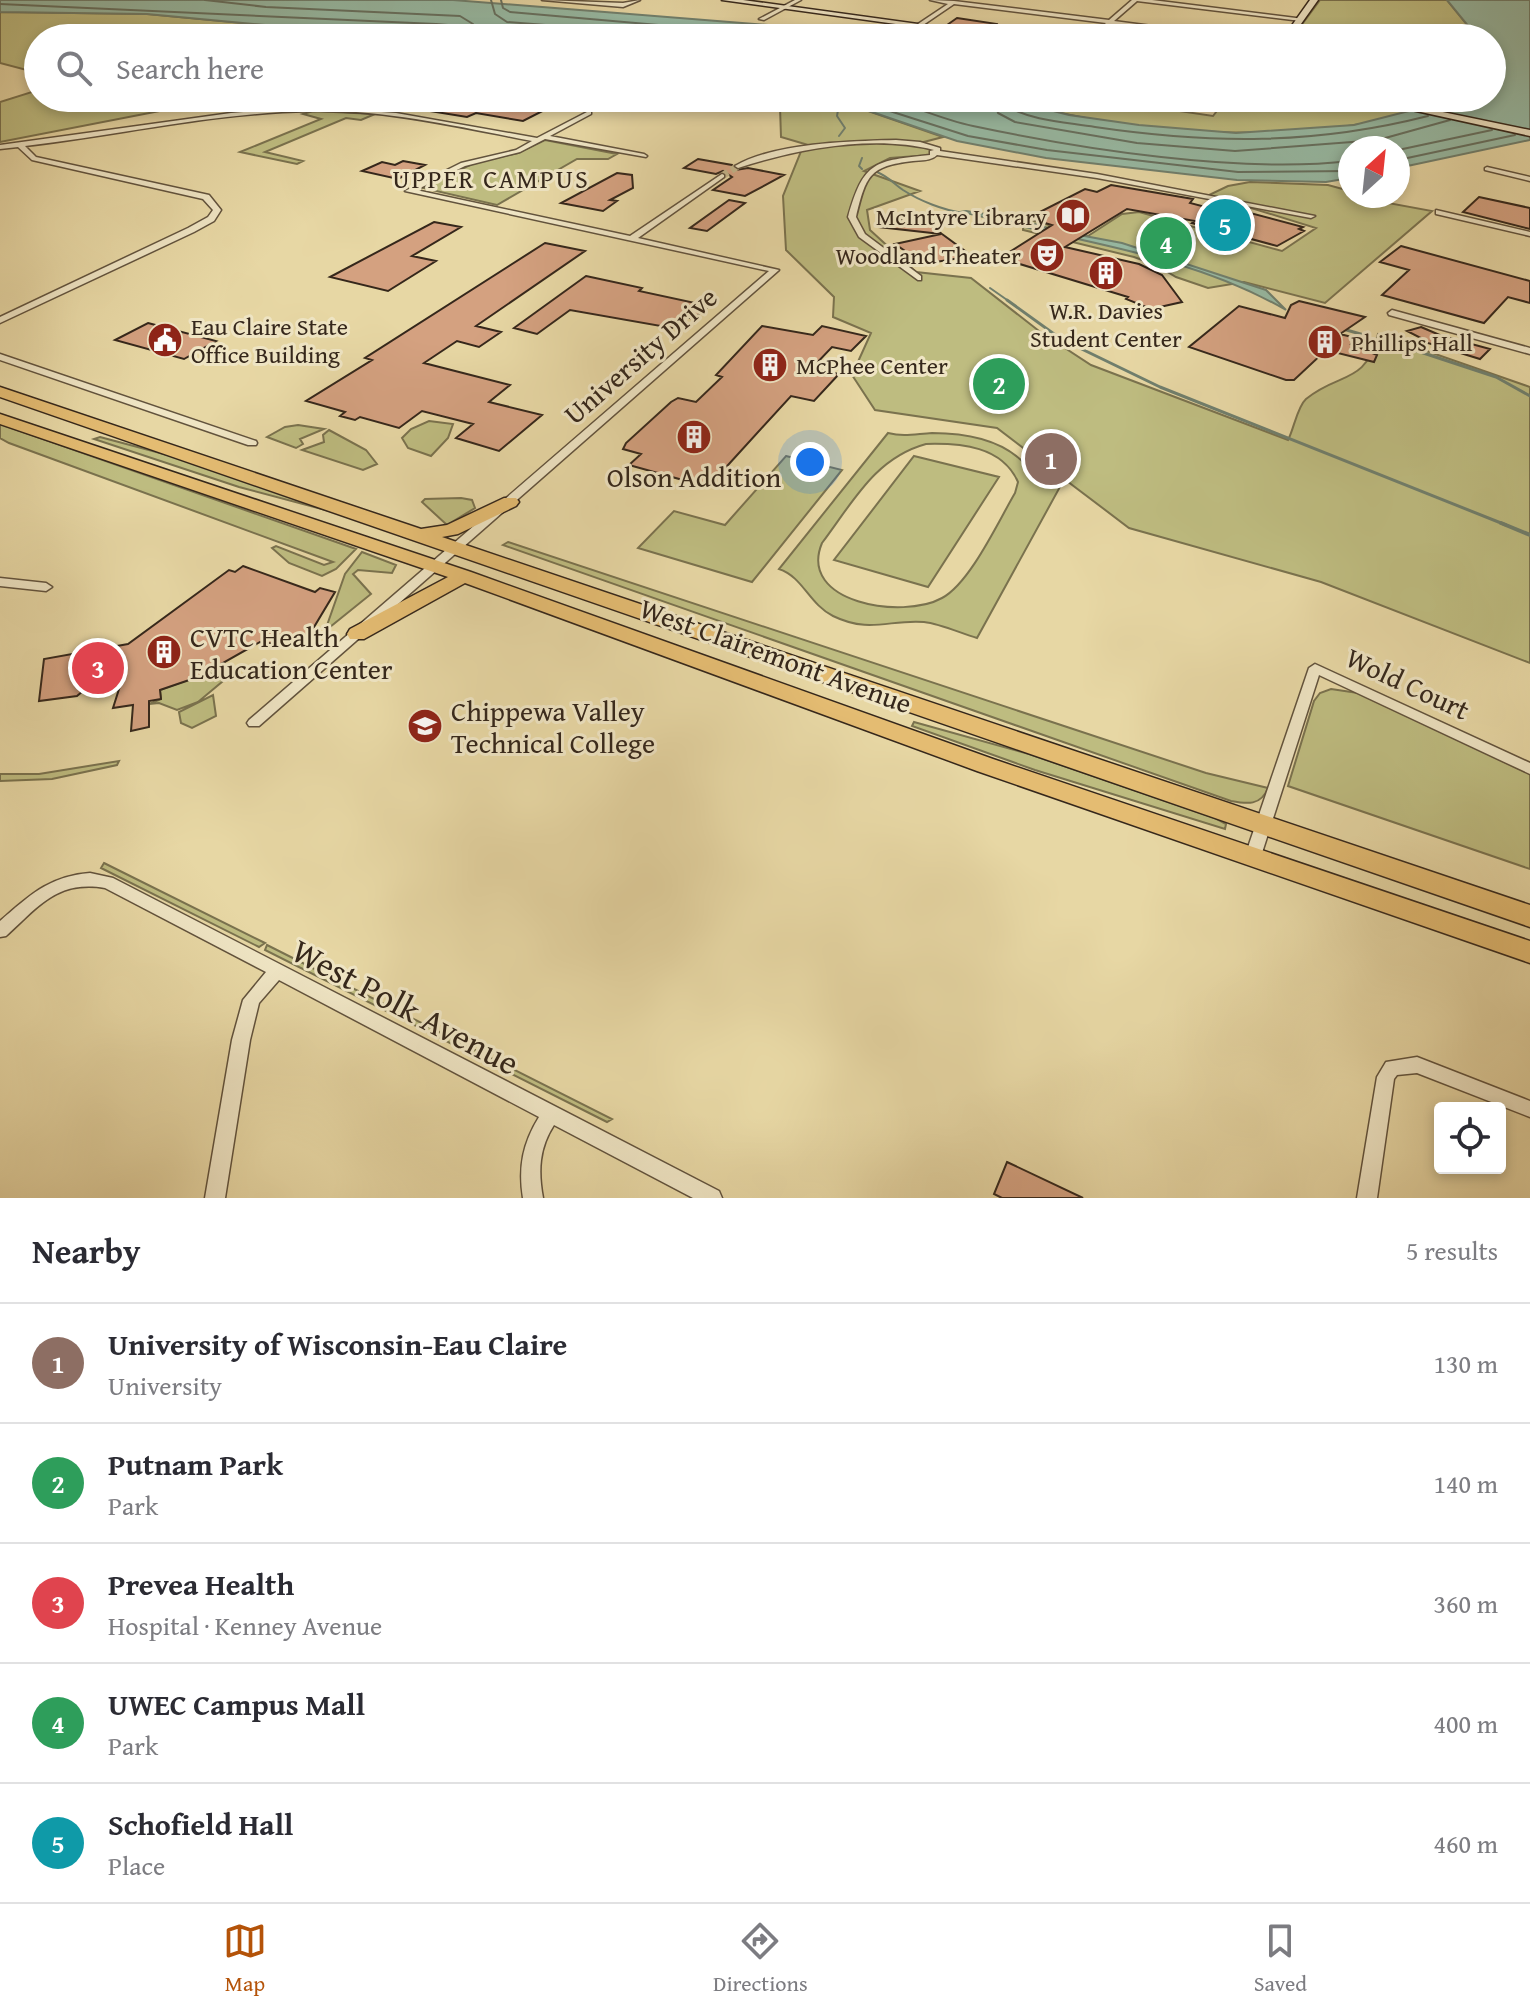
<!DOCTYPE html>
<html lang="en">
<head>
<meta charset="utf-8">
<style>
  body { margin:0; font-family:"Gentium Book Plus",serif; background:#f2f2f3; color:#2b2b33 }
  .controls { position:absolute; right:24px; bottom:24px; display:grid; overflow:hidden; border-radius:8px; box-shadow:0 4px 12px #0003 }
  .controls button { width:72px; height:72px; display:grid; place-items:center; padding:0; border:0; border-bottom:2px solid #e1e1e2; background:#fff; color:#2b2b33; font:40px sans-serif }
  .compass { position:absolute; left:1338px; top:136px; width:72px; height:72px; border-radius:50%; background:#fff; box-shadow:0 4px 12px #0003; rotate:27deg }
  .you { position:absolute; left:810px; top:462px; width:28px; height:28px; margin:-20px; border:6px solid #fff; border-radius:50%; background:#1a73e8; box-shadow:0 0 0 12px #1a73e833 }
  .badge { display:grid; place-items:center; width:52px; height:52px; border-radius:50%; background:#b45309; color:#fff; font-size:26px; font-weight:700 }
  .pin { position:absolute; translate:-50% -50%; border:4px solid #fff; box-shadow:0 2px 8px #0006 }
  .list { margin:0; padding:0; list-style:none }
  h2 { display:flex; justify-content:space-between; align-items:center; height:104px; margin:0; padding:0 32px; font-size:34px }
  h2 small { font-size:26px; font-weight:400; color:#7c7c81 }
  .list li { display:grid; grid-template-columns:52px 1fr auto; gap:24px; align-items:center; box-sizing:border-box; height:120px; padding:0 32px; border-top:2px solid #e1e1e2 }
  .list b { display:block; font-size:30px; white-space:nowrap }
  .list p { margin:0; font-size:26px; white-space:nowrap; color:#7c7c81 }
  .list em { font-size:26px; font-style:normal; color:#7c7c81 }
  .icon { flex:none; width:44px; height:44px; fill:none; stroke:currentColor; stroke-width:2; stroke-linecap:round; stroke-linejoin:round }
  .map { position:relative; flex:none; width:1530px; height:1198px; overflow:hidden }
  .search { position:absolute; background:#fff; box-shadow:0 4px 12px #0003; left:24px; right:24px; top:24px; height:88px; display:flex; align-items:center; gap:20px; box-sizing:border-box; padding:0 28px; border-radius:44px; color:#7c7c81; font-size:30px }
  .sheet { height:704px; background:#fff }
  nav { display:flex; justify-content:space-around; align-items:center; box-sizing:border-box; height:112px; border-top:2px solid #e1e1e2; background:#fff; font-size:22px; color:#7c7c81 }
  nav a { display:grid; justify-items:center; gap:4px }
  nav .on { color:#b45309 }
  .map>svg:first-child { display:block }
  .green { fill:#bebc80; stroke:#7a724e; stroke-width:2; fill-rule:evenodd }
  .water { fill:#97baa4; stroke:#707f6d; stroke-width:2 }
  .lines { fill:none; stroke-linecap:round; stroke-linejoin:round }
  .shore { stroke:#667060; stroke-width:2 }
  .stream-far2 { stroke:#707f6d; stroke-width:2 }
  .stream-far1 { stroke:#707f6d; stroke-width:3 }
  .stream { stroke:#707f6d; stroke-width:4 }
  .building { fill:#d4a180; stroke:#35271b; stroke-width:2 }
  .street-tunnel { stroke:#c3b489; stroke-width:7; stroke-dasharray:7 4; stroke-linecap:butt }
  .street-casing { stroke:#62533d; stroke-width:3 }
  .secondary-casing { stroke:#35271b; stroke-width:3 }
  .primary-casing { stroke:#35271b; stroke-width:3 }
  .street { fill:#efe5c4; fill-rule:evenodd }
  .secondary { fill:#efe5c4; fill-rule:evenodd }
  .primary { fill:#e4bc72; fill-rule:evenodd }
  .labels { text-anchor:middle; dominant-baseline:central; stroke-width:6; stroke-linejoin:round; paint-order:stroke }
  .far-poi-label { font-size:24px; fill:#35271b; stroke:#efe5c4; text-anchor:start }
  .far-neighbourhood-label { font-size:26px; letter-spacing:2px; fill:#35271b; stroke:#efe5c4 }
  .street-label { font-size:28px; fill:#35271b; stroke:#efe5c4 }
  .poi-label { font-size:28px; fill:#35271b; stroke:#efe5c4; text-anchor:start }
  .near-street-label { font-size:34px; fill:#35271b; stroke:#efe5c4 }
</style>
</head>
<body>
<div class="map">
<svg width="1530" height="1198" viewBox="0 0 1530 1198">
  <rect width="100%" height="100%" fill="#e7d7a4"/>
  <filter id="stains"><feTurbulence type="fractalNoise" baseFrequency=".0025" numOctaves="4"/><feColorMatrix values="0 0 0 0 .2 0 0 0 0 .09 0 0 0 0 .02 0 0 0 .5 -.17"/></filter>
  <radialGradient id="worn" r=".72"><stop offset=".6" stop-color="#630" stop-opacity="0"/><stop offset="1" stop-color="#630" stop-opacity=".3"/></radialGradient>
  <path class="green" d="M1320 0H1447L1478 38H1292Z
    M0 12 147 14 265 25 544 38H38V73L0 63Z
    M38 90V98H261L175 108 0 142V102Z
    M767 98H831L943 137 912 145 933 149 930 155 890 158 864 171 920 191 867 210 870 230 916 272 971 278 1039 331 1091 365 1288 440C1294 429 1297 407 1306 399 1340 371 1365 386 1378 334L1530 387V663L1321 582 1129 528 997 428 875 410 852 375 871 333 833 317 834 297 786 250 783 196 802 149 815 147 781 137 780 107Z
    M1003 98H1091L1213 116 1227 98H1460C1329 149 1135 139 1003 98Z
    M313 111 375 114 361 120 346 118 265 152 303 161 297 164 240 152 321 119 303 114Z
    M545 140 617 154 608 159H577L497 205 423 188 474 163 518 153Z
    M1250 182 1328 185 1350 191V196L1432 211 1325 303 1244 282 1208 288 1176 277 1156 265 1134 257 1023 230 1024 218 1088 236 1122 214 1139 212 1282 251 1316 228 1209 195 1228 186Z
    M429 421 453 424 448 438 431 456 408 448 402 438 411 429Z
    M0 424 356 549 336 569 322 576 289 563 272 548 276 546 324 565 333 562 9 443 0 438Z
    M298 425 324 429 300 439 303 444 296 448 267 437 285 427Z
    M329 430 366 450 377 464 363 470 302 450 324 442 323 435Z
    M888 433C904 437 915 434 932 433 972 433 1015 442 1036 479L1061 485 977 638C960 633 941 624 924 622 890 619 870 634 833 616 809 604 803 577 779 569ZM926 444C961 443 1002 446 1018 482L1015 493C998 522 970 583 942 598 903 620 797 603 822 543 853 502 875 458 926 444Z
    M100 437 190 461 348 516 239 487 94 439Z
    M786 456 842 470 752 582 638 548 674 511 725 525Z
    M914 456 999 477 928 587 834 560Z
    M461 498 472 500 475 508 447 525 422 502 425 499Z
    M508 542 1206 773 1268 788C1261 806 1247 804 1231 801L503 545Z
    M362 552 396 565 392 573 358 570 353 574 371 594 325 631 345 574Z
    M209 672 223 681 198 702 177 710 159 703 149 704 161 699 160 690Z
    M1331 689 1358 693 1530 774V869L1288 786 1314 701 1320 693Z
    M213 695 216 716 192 728 181 723 179 712Z
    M914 722 1029 754 1215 818 1226 824 1225 829 1035 770 912 726Z
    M119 761 117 765 52 779 0 781V774H39Z
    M104 863 265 943 259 947 101 868Z
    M267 945 612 1119 607 1122 265 950Z"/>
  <path class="water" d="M0 0H453L781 26 846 38 502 37 265 25 147 14 0 12Z
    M1447 0H1530V140L1398 168V148H1350V178L1326 182 1237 180 1046 158 957 141 831 98H1003L1069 115 1139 125 1236 133 1354 125 1460 98H1492V38H1478Z
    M966 211 1022 220 1058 231 1122 243 1266 290 1286 310C1215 269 1134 251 1055 234 1023 227 992 218 960 212Z"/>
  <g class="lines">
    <path class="shore" d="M205 0 266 7 460 16 473 24 477 38
      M491 0 495 14 507 22 709 38
      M501 0 503 8 510 12 806 38
      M0 4 436 24 460 26 467 38
      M489 38 493 29 562 38
      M849 98 968 136 1047 150 1238 172 1350 171
      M886 98C915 107 944 120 973 126 1082 149 1240 174 1350 161
      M994 98 998 113 1015 122 1137 143 1235 151 1378 140 1450 120
      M1004 98 1006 106C1033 121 1065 122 1095 127 1211 144 1314 145 1428 116
      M1398 150 1492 130
      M1398 160 1515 135"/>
    <path class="stream-far2" d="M839 136 845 128 837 116 838 110 850 105
      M862 158 859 166 862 169
      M877 172C889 177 893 183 903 190 920 201 943 210 963 213
      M990 288 1010 302"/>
    <path class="stream-far1" d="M1007 300 1061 339 1160 387 1506 525
      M1343 329 1364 335
      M1390 342 1496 377 1530 396"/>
    <path class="stream" d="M1501 523 1530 535"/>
  </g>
  <path class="building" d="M957 18 997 24 996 32 947 25Z
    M457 98 495 105 509 98H568L523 121 476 113 467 117 430 111Z
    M1155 98H1206L1194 111 1155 105Z
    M698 159 732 165 736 170 748 168 784 175 745 196 713 190 732 177 723 171 716 174 684 168Z
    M403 161 425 165 398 179 362 171 382 162 395 165Z
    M617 173 632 175 633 188 610 200 617 201 603 211 561 203Z
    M1111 185 1193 199 1190 203 1213 209 1220 205 1303 227 1299 229 1304 231 1277 246 1192 223 1195 221 1127 209 1065 247 1139 264 1162 275 1182 302 1151 309 1126 299 1128 297 1000 258 1052 225 1028 218 1085 189 1097 192Z
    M1479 197 1530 208V229L1463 212Z
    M729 200 745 203 707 231 690 228Z
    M920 217 942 234 972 256 924 264 895 244 941 234 879 227V223Z
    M434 222 461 227 412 256 436 261 388 291 330 277Z
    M545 243 585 251 476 326 501 332 479 347 457 341 424 363 510 385 489 402 542 415 499 451 456 438 473 424 422 411 399 428 360 417 355 420 340 416 345 412 306 401 372 360 365 358Z
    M1401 246 1530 281V303L1508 297 1484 323 1382 295 1409 270 1380 262Z
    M586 276 642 288 639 291 709 306 693 319 686 317 672 328 570 310 537 334 514 328Z
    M1299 301 1365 317 1340 334 1356 338 1351 344 1377 355 1374 362 1326 350 1294 380H1286L1189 347 1239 306 1285 318 1291 305Z
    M148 323 216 341 184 359 115 340Z
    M762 326 813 335 822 326 866 336 851 351 832 347 812 368 839 374 814 401 791 396 708 487 629 465 641 454 623 449 626 443 671 402 678 398 696 402 722 377 716 375Z
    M1421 327 1442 336 1490 349 1480 359 1418 340 1421 338 1407 331Z
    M243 566 315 592 320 588 335 592 305 642 287 638 282 645 260 642 198 677 160 690 161 699 149 701V727L131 731 133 705 113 708 119 689 83 691 77 696 39 701 44 659 128 644 229 570 235 572Z
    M1007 1162 1083 1198H1002L994 1194Z"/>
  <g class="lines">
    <path class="street-tunnel" d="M722 176 738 166"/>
    <defs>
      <path id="street" d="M542 0 623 3 640 0 623 7Z
        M795 0H801L764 20 759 19Z
        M930 0 954 1 1109 20 1132 0H1152L1304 19 1301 21 1137 1 1114 21 1243 38H1227L1111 24 1095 38H1089L1106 23 954 4 904 38H897L948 4Z
        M309 107 396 113 537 138 587 112H591V114L550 136 644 154 647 156 646 157 545 139 520 152 465 166 416 190 630 236 722 174 724 175V177L638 238 779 270 259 726H249L247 723 249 720 769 271 405 191 461 163 516 150 532 141C459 127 384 109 309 111 213 113 120 135 25 146L36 157 209 195 221 210 214 221 194 232 0 323V317L188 228 208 217 213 210 203 199 32 160 18 147 0 149V145L231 113Z
        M896 140 920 142 940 148V151L1097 174 1315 216 1311 218 1097 178 937 155C931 161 922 160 913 161 869 166 866 176 856 217L865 234 921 276V280H918L859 237 848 217C864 160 875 161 930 155V151L934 150C873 134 797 149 738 168L735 166C774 143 850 141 896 140Z
        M1487 167 1530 177V181L1485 170V168Z
        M1436 210 1530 232V236L1436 214Z
        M1392 310 1530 348V354L1389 315 1388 313Z
        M0 354 256 441 257 443 256 445H248L0 360Z
        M0 578 46 583 52 587 46 591 0 586Z
        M1315 664 1530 763V774L1319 675 1260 859 1257 863 1252 865 1247 863 1244 859 1309 668Z
        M90 873 113 878 719 1191 722 1198H693L554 1125C539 1148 538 1171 543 1198H523C518 1167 523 1143 539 1117L279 980 259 1003 250 1040 225 1198H205L232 1040 243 1000 266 972 105 888C57 880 39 906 6 936L0 937V921C29 896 49 876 90 873Z
        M1417 1057 1530 1101V1117L1417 1073 1397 1075 1394 1079 1377 1198H1357L1377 1077 1386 1062Z"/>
      <path id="secondary" d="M722 0H743L1020 38H997Z
        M1310 0H1318L1291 38H1283Z
        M1357 98H1375L1530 130V136Z"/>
      <path id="primary" d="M0 387 421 529 447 525 504 498H516L519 502 516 506 458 534 442 537 1530 905V927L0 397Z
        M0 414 471 572 993 759 1530 941V963L977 771 465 583 364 639H350L347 634 350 629 448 577 0 424Z"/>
    </defs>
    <use href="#street" class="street-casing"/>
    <use href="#secondary" class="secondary-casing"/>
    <use href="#primary" class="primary-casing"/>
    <use href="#street" class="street"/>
    <use href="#secondary" class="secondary"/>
    <use href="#primary" class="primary"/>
  </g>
  <defs>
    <symbol id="library-disc" viewBox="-11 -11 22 22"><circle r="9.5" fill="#8f2418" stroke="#efe5c4"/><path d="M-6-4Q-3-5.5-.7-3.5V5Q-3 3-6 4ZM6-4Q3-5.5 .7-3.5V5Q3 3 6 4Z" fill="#fff"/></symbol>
    <symbol id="theatre-disc" viewBox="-11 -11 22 22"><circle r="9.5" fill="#8f2418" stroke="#efe5c4"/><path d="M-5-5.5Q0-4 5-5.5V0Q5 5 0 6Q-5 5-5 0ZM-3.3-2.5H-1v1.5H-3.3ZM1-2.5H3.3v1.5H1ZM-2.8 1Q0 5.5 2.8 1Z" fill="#fff"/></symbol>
    <symbol id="building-disc" viewBox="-11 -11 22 22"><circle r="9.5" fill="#8f2418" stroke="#efe5c4"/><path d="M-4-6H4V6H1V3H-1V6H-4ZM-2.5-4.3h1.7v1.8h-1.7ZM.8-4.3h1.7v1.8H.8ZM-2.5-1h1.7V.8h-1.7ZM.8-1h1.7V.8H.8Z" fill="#fff"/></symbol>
    <symbol id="civic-disc" viewBox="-11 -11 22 22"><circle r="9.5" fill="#8f2418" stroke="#efe5c4"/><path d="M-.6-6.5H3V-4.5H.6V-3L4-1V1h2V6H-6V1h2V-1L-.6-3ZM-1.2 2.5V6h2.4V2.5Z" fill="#fff"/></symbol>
    <symbol id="university-disc" viewBox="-11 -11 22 22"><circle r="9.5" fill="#8f2418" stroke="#efe5c4"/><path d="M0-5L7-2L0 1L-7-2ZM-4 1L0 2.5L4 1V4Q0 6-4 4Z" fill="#fff"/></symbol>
  </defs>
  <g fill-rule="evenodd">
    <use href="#library-disc" x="1053" y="196" width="40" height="40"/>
    <use href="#theatre-disc" x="1027" y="235" width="40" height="40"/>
    <use href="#building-disc" x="1086" y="253" width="40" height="40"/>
    <use href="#civic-disc" x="145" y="320" width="40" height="40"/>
    <use href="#building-disc" x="1305" y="322" width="40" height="40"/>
    <use href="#building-disc" x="750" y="345" width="40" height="40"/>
    <use href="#building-disc" x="674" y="417" width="40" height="40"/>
    <use href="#building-disc" x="144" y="632" width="40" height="40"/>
    <use href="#university-disc" x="405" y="706" width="40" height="40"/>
  </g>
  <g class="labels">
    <g class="far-poi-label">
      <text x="1047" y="216" text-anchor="end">McIntyre Library</text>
      <text x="1021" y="255" text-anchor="end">Woodland Theater</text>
      <text x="1106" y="310" text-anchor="middle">W.R. Davies<tspan x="1106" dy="28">Student Center</tspan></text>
      <text x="191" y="326">Eau Claire State<tspan x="191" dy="28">Office Building</tspan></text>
      <text x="1351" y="342">Phillips Hall</text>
      <text x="796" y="365">McPhee Center</text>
    </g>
    <g class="far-neighbourhood-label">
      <text x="491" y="178">UPPER CAMPUS</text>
    </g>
    <g class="street-label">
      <text transform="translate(640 355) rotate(-41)">University Drive</text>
      <text transform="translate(776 655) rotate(20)">West Clairemont Avenue</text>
      <text transform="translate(1408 683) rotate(25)">Wold Court</text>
    </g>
    <g class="poi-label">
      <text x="694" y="476" text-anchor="middle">Olson Addition</text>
      <text x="190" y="636">CVTC Health<tspan x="190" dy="32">Education Center</tspan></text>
      <text x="451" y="710">Chippewa Valley<tspan x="451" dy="32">Technical College</tspan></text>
    </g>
    <g class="near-street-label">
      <text transform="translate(406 1006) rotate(28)">West Polk Avenue</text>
    </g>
  </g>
  <rect width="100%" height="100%" filter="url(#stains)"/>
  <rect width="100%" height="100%" fill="url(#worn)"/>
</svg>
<div class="controls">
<button><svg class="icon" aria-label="locate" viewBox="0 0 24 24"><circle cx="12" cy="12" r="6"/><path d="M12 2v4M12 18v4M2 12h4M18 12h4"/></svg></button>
</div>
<svg class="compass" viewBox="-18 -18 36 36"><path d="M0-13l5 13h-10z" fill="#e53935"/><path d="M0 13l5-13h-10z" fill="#7c7c81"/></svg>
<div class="you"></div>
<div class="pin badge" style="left:1051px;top:459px;background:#8d6e63">1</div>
<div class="pin badge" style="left:999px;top:384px;background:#2e9e5b">2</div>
<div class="pin badge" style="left:98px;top:668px;background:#e0444e">3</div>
<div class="pin badge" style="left:1166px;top:243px;background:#2e9e5b">4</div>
<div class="pin badge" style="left:1225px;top:225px;background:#0f9aa8">5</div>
<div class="search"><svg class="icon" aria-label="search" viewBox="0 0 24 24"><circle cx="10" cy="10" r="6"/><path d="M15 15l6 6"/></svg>Search here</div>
</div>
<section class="sheet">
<h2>Nearby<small>5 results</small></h2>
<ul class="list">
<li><span class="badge" style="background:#8d6e63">1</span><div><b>University of Wisconsin-Eau Claire</b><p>University</p></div><em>130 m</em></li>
<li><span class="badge" style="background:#2e9e5b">2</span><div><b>Putnam Park</b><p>Park</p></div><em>140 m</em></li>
<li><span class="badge" style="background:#e0444e">3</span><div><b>Prevea Health</b><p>Hospital · Kenney Avenue</p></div><em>360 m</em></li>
<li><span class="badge" style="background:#2e9e5b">4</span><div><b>UWEC Campus Mall</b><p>Park</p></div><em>400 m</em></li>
<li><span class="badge" style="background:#0f9aa8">5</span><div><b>Schofield Hall</b><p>Place</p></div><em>460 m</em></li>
</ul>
</section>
<nav>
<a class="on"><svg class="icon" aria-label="map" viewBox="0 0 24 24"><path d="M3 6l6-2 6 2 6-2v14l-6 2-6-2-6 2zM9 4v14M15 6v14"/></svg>Map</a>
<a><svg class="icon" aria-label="directions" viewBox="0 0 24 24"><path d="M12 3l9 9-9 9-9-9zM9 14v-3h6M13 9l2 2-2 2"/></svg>Directions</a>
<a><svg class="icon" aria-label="saved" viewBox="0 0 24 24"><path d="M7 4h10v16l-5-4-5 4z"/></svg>Saved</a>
</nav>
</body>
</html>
